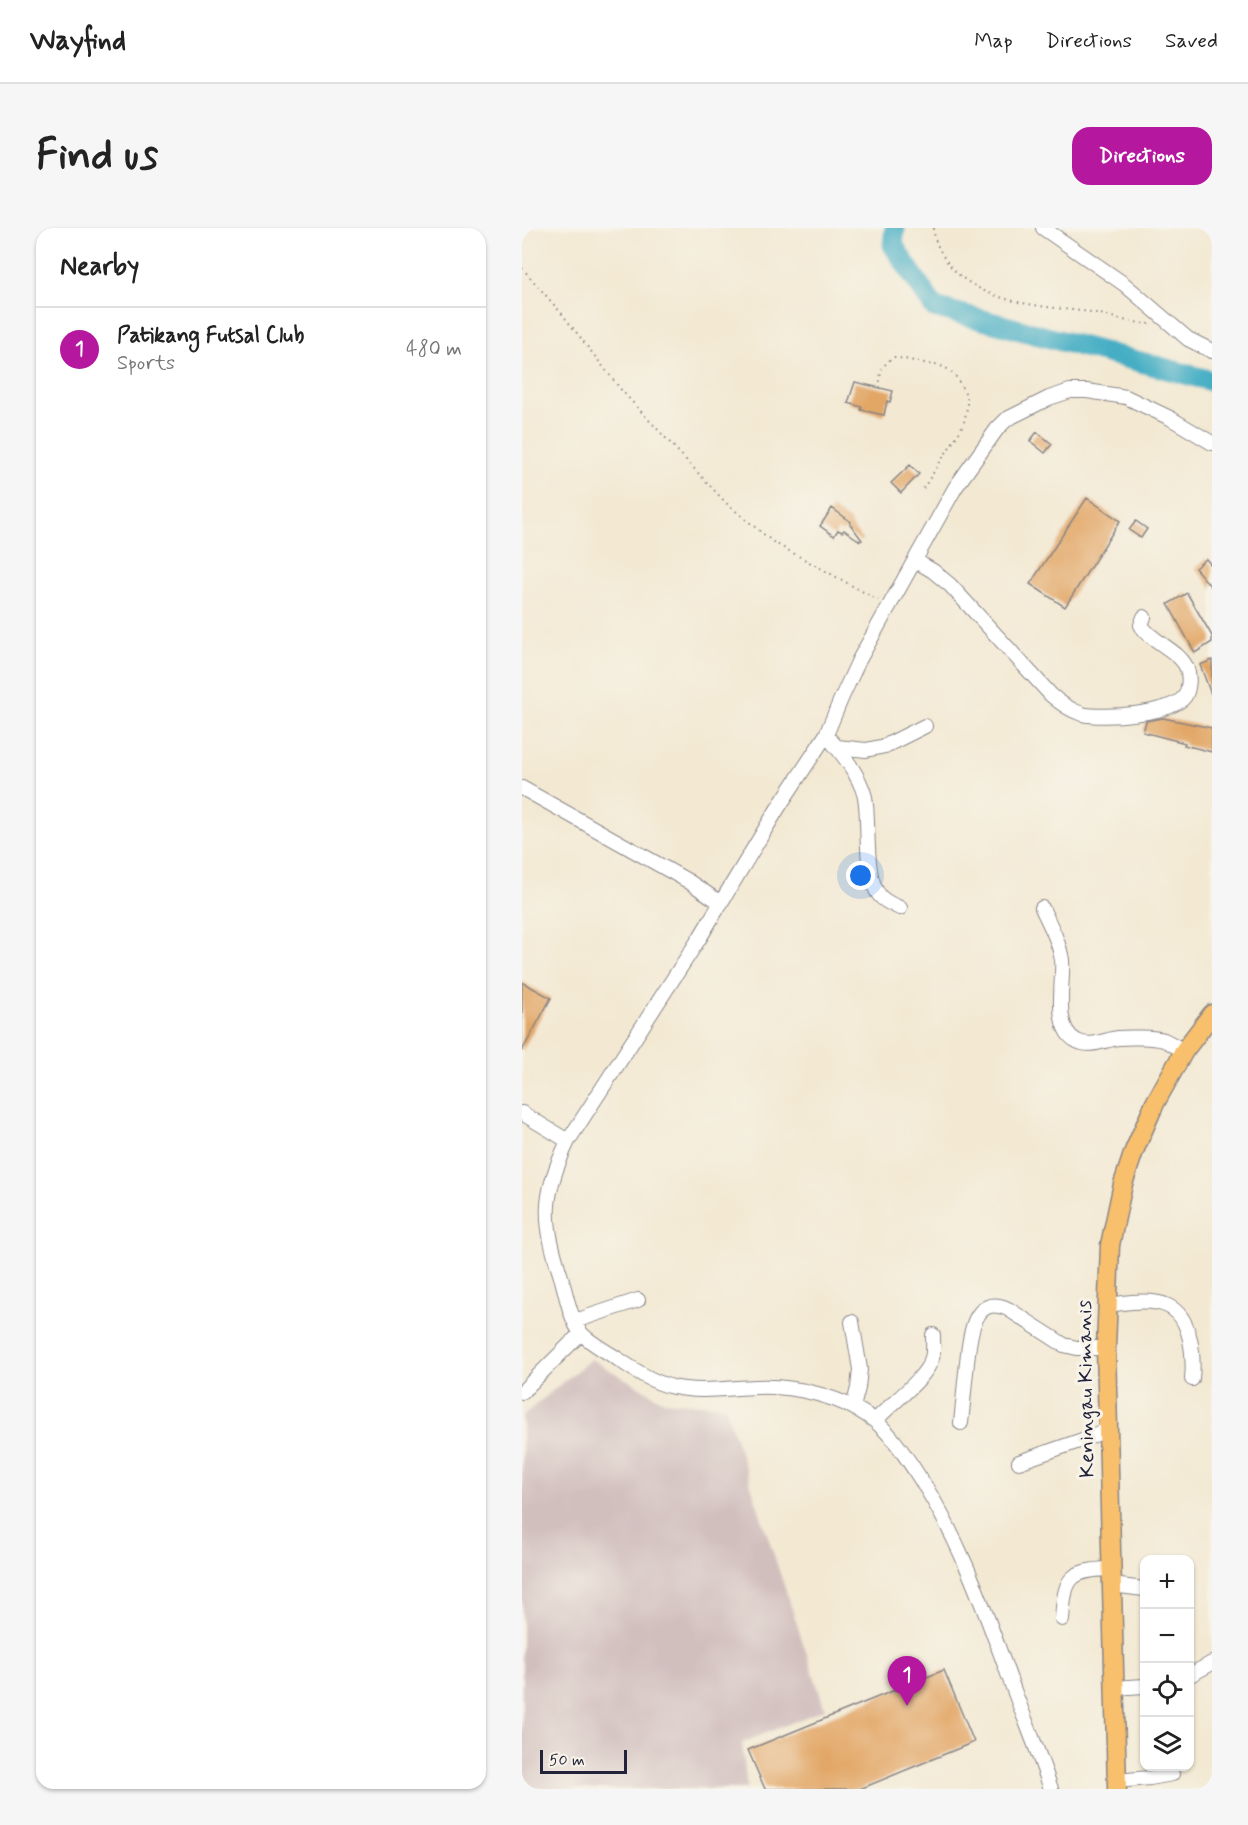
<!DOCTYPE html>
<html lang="en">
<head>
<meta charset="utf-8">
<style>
  body { margin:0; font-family:Mynerve,sans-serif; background:#f6f6f6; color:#222 }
  .controls { position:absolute; right:18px; bottom:18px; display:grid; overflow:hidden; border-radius:12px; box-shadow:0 2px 4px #0004 }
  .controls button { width:54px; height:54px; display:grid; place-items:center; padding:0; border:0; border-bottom:2px solid #e0e0e0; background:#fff; color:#222; font:30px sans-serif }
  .scale { position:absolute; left:18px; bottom:15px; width:87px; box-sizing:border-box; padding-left:6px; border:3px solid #22223b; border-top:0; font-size:16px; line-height:21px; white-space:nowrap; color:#22223b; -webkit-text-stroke:4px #f7f3e8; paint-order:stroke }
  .you { position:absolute; left:339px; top:648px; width:21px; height:21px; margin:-15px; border:4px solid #fff; border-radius:50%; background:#1a73e8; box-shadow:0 0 0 9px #1a73e833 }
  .badge { display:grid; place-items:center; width:39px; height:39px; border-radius:50%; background:#b5179e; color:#fff; font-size:20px; font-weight:700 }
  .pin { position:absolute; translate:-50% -50px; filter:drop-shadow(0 2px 3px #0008) }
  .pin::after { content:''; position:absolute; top:32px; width:21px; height:18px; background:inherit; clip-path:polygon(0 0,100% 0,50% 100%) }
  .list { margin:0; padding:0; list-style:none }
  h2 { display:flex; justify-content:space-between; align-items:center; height:78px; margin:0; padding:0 24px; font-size:26px }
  h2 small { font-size:20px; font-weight:400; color:#767676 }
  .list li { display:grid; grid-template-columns:39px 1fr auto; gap:18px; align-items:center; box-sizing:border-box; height:84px; padding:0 24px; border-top:2px solid #e0e0e0 }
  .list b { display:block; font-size:22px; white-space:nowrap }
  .list p { margin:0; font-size:20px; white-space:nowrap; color:#767676 }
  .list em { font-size:20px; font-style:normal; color:#767676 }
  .icon { flex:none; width:33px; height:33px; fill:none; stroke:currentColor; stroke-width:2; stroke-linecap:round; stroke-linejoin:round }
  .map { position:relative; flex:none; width:690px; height:1561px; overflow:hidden; border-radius:18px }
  header { display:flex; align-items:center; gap:36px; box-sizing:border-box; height:84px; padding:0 30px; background:#fff; border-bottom:2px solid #e0e0e0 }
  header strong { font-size:28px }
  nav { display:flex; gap:33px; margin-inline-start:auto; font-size:21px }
  .intro { display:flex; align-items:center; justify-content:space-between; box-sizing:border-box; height:144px; padding:0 36px }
  h1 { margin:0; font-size:42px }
  .button { padding:15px 27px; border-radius:18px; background:#b5179e; color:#fff; font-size:21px; font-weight:700 }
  main { display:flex; gap:36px; padding:0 36px }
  aside { flex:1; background:#fff; border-radius:18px; box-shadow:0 2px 4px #0004 }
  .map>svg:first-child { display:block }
  .industrial { fill:#d1bfbe }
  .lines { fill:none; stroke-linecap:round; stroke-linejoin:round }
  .river { stroke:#45aec4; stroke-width:21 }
  .building { fill:#e2a665 }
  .minor-casing { stroke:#8a8687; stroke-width:16 }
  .major-casing { stroke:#8a8687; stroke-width:21 }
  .path { stroke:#8a8687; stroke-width:2; stroke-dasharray:1.5 4.5; stroke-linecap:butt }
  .minor { stroke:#fff; stroke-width:14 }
  .major { stroke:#f8bf6c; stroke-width:18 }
  .labels { text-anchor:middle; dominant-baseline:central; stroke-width:6; stroke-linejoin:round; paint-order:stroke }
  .street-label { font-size:21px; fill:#22223b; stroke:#f7f3e8 }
</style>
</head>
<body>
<header>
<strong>Wayfind</strong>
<nav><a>Map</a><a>Directions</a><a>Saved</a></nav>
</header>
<div class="intro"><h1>Find us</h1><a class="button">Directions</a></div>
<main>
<aside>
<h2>Nearby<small></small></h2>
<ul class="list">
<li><span class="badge">1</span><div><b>Patikang Futsal Club</b><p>Sports</p></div><em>480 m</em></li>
</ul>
</aside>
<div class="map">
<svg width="690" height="1561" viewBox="0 0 690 1561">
  <rect width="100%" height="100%" fill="#f7f3e8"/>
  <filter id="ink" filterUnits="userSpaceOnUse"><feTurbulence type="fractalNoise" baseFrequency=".0167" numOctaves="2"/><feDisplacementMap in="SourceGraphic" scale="12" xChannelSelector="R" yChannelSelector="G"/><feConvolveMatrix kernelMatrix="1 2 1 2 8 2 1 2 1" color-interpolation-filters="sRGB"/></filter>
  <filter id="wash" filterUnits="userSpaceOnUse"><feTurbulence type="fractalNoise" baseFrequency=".008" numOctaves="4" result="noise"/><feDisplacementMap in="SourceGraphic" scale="24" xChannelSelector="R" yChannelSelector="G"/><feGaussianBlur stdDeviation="1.35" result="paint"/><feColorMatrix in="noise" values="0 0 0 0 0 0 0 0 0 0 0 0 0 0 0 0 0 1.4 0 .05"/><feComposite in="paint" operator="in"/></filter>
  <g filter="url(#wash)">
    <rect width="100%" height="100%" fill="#f3e9d3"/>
    <path class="industrial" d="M69 1131 142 1173 204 1178 206 1188 303 1481 220 1515 225 1561H0V1188Z"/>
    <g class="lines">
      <path class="river" d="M373 0 371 17 412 79 690 153"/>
    </g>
    <g id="blocks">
      <path class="building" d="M333 154 371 163 368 174 365 173 362 187 339 182 340 179 326 175Z
        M515 204 530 216 523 225 508 213Z
        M388 237 397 246 379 265 369 255Z
        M565 270 598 293 543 379 508 356Z
        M310 280 329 294 328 296 340 312 338 313 322 302 320 304 316 302 312 308 298 298Z
        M614 293 625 301 619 310 607 302Z
        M684 331 690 338V360L673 340Z
        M665 365 690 408V414L673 425 646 376Z
        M690 432V466H689L678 437Z
        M641 490 690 500V524L662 517 663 515 621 504 624 493Z
        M0 754 29 770 0 823Z
        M422 1442 452 1514 338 1561H243L226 1522Z"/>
    </g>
  </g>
  <g filter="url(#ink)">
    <use href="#blocks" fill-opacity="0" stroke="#8a8687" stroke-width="1.5"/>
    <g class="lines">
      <defs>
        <path id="minor" d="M521 0 602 56 666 111 690 123
          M394 333 411 343 428 357 529 467C538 475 548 482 560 486 580 491 651 486 663 468 667 461 668 449 665 441 660 424 628 413 619 397L622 389
          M304 507C320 525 337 546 343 569 348 596 341 649 358 668 363 674 371 677 378 680
          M315 519 344 522 363 518 403 498
          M0 560 166 653 199 675
          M520 680C528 697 537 713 540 732 542 755 530 801 555 813 568 820 582 812 596 810 606 809 632 809 642 812 649 815 656 820 662 823
          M0 885 46 913
          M585 1077C604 1075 628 1070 646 1078 670 1089 672 1129 670 1151
          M53 1093 116 1072
          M330 1094 338 1141 336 1160 331 1179
          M0 1164 59 1105
          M353 1193C368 1176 404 1151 410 1130 412 1123 411 1114 411 1107
          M439 1195C441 1178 442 1161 444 1144 447 1120 447 1063 486 1081L542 1117 555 1120H584
          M497 1234 563 1211 586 1201
          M590 1357 622 1361
          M540 1391C543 1350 546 1342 589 1341
          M668 1447 690 1435
          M592 1460 622 1458
          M594 1553 628 1550 650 1546
          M529 1561C518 1528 505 1497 493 1465 465 1389 439 1311 394 1244 382 1226 370 1207 353 1193 322 1169 273 1157 234 1159 207 1160 178 1165 151 1159 129 1154 111 1141 93 1129 83 1123 66 1113 59 1105 49 1093 44 1067 40 1052 21 993 19 970 46 913L177 711 256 580 304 507 319 471 337 432 433 260 475 201 485 191 527 170 548 163H565L604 169 648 190 690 215"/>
        <path id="major" d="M595 1561 584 1120 588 1017 601 956 612 923 633 875 662 823 690 786"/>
      </defs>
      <use href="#minor" class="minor-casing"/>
      <use href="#major" class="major-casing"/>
      <path class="path" d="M412 0C412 11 415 17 420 26 449 76 518 78 569 84 580 86 590 89 601 92 610 94 619 95 628 96
        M0 40 40 86 100 163 204 275 251 314 356 372
        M358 160C357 146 360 136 372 129L423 139 434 149 445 168V180L442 194 438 203 399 264"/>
      <use href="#minor" class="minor"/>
      <use href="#major" class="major"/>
    </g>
  </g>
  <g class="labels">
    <g class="street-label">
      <text transform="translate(564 1161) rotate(-91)">Keningau Kimanis</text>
    </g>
  </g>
</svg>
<div class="controls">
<button>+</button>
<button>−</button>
<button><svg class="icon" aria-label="locate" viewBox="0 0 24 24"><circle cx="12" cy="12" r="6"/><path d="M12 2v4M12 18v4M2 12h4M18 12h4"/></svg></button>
<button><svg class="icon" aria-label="layers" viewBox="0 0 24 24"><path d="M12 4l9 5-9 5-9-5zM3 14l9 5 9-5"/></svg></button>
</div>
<div class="scale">50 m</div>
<div class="you"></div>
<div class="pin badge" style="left:385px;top:1478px">1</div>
</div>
</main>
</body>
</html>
